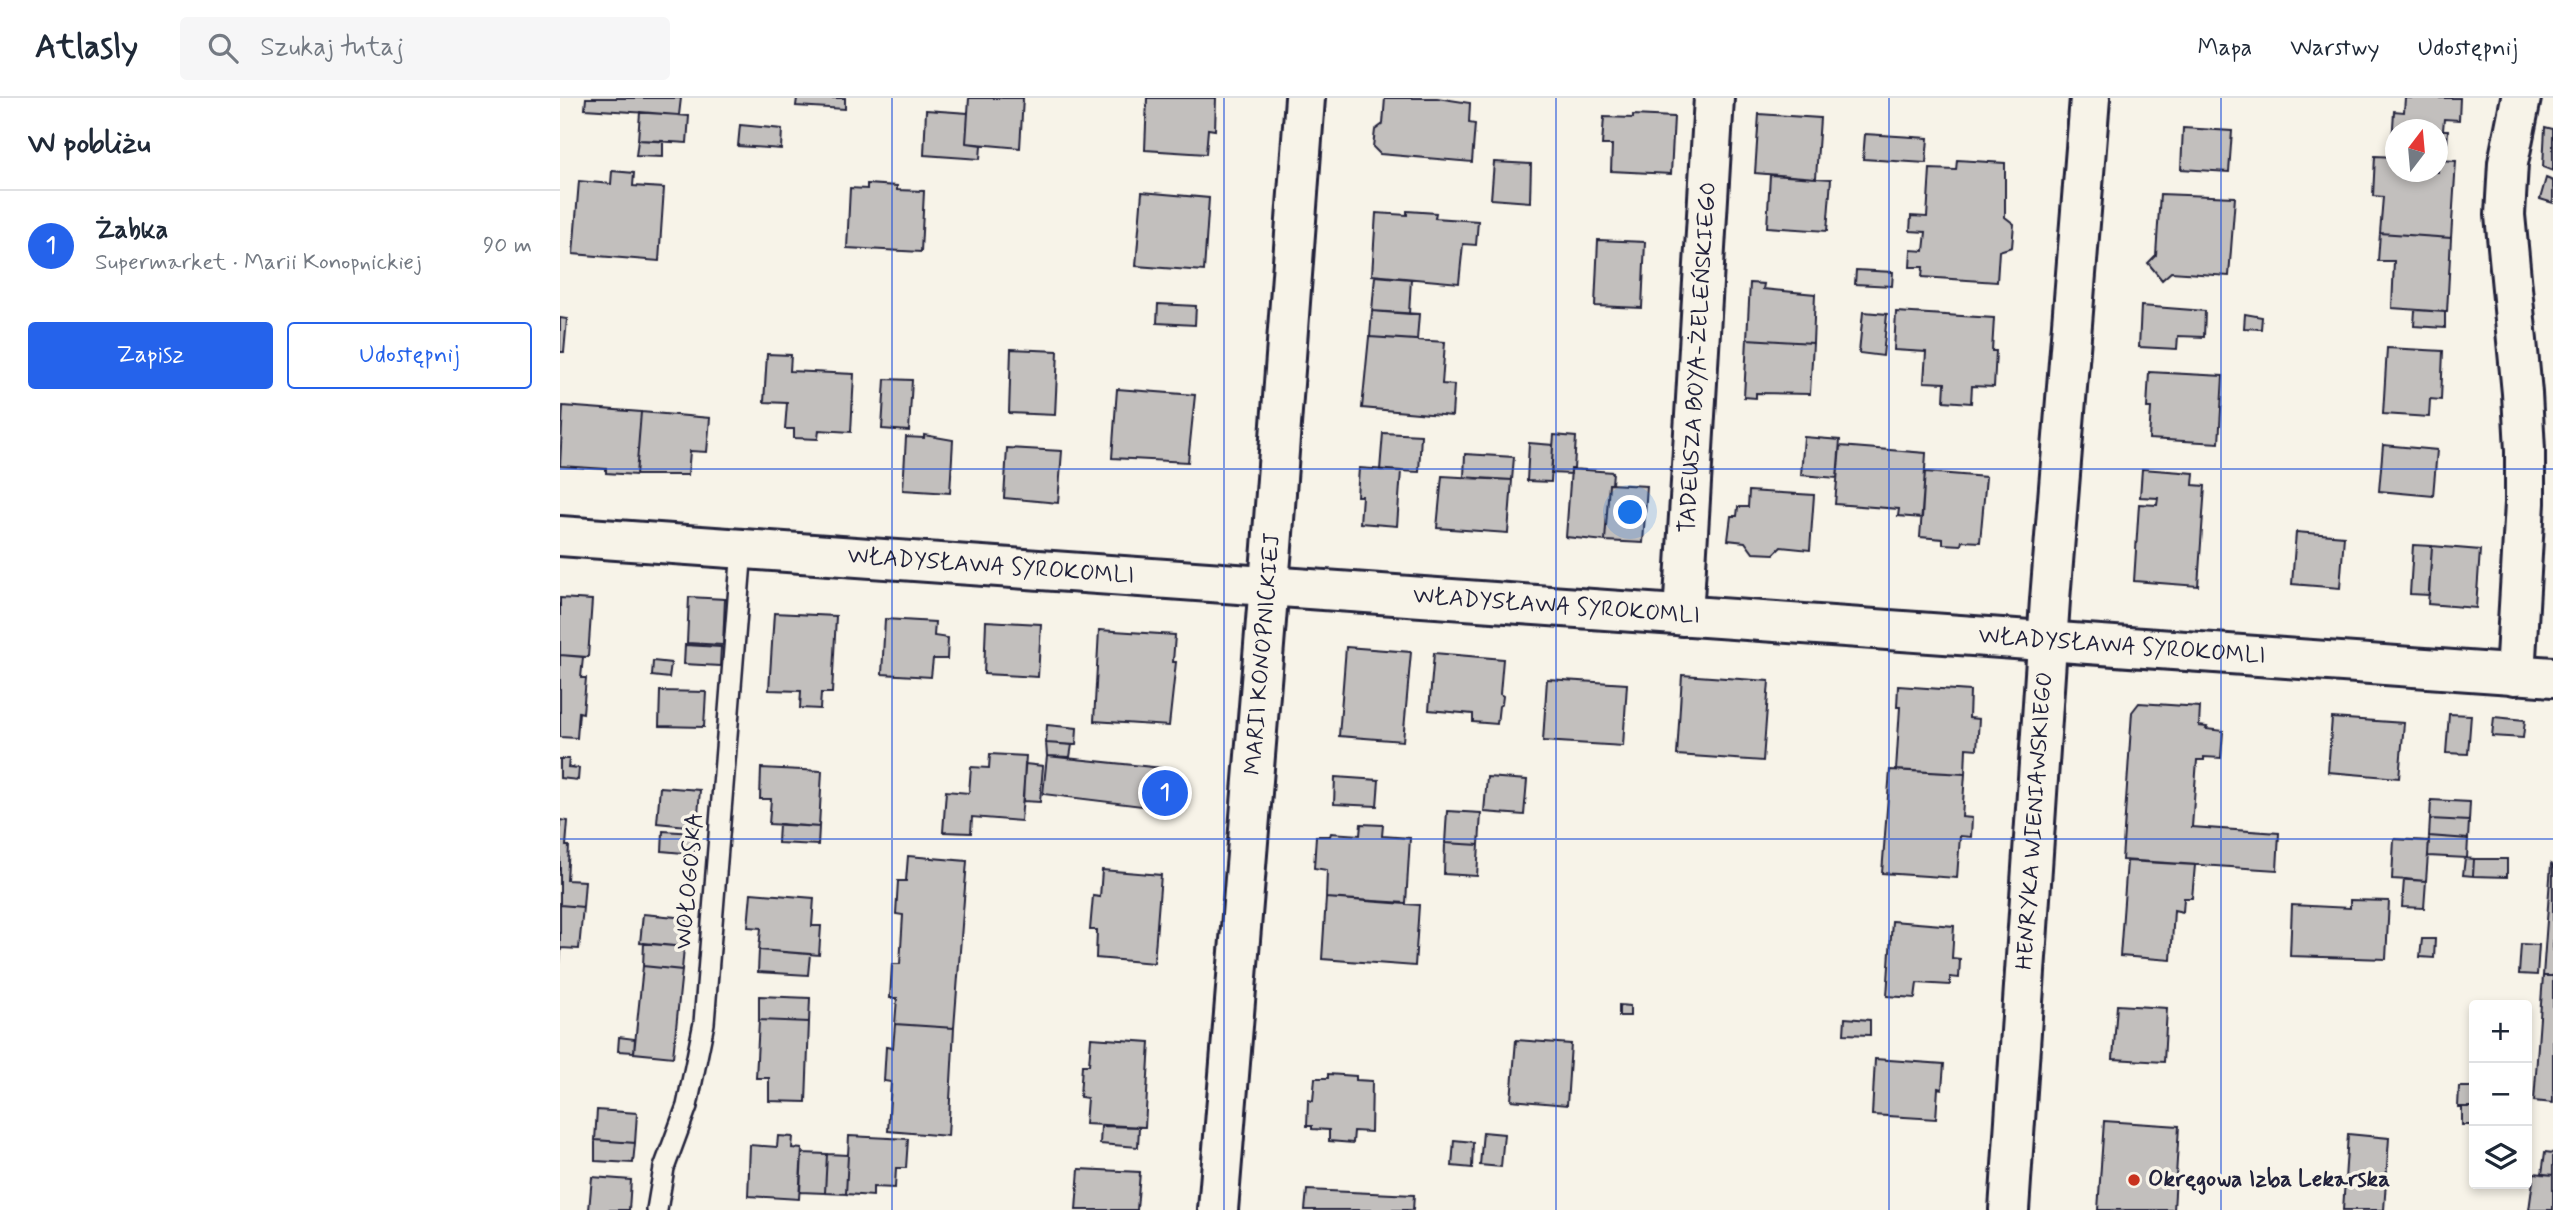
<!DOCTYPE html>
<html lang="pl">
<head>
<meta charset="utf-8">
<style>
  body { margin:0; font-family:Mynerve,sans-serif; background:#f6f6f7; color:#1f2937 }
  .controls { position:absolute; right:21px; bottom:21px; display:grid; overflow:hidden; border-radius:7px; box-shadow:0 4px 10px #0003 }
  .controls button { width:63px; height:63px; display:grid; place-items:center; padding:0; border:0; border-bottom:2px solid #e0e1e3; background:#fff; color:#1f2937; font:35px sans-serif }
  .compass { position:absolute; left:1825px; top:21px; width:63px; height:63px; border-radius:50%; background:#fff; box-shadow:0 4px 10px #0003; rotate:16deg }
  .you { position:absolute; left:1071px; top:415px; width:24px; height:24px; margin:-18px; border:5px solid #fff; border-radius:50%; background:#1a73e8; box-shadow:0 0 0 10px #1a73e833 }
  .badge { display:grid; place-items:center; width:46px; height:46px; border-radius:50%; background:#2563eb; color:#fff; font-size:23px; font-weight:700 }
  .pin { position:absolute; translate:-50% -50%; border:4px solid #fff; box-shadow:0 2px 7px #0006 }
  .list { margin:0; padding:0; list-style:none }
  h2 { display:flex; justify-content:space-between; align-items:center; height:91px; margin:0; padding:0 28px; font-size:30px }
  h2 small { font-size:23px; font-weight:400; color:#747a83 }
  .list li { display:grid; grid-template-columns:46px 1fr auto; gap:21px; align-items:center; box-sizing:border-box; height:112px; padding:0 28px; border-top:2px solid #e0e1e3 }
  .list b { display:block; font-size:26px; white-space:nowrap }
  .list p { margin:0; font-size:23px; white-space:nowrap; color:#747a83 }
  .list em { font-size:23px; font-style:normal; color:#747a83 }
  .actions { display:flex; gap:14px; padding:21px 28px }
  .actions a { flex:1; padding:16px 0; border:2px solid #2563eb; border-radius:7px; text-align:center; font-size:24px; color:#2563eb }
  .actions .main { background:#2563eb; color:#fff }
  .icon { flex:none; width:38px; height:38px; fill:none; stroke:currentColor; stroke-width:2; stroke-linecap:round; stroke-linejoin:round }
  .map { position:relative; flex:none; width:1993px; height:1112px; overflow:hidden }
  header { display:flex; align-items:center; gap:42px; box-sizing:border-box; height:98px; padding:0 35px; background:#fff; border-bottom:2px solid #e0e1e3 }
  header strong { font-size:33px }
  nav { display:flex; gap:38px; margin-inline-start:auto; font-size:24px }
  .search { width:490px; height:63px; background:#f6f6f7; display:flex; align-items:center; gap:18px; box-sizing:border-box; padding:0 24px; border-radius:7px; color:#747a83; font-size:26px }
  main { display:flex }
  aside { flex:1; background:#fff }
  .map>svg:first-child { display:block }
  .building { fill:#c2bfbd; stroke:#22223b; stroke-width:2 }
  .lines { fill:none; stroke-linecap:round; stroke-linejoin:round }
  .lane-casing { stroke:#22223b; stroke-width:24 }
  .street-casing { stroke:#22223b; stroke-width:44 }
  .lane { stroke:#f7f3e8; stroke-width:19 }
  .street { stroke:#f7f3e8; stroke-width:38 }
  .grid { fill:none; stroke:#1d4ed8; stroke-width:2; stroke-opacity:0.55 }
  .poi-dot { fill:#c8321e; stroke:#f7f3e8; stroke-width:2.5 }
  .labels { text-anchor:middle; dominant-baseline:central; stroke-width:7; stroke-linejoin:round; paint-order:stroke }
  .street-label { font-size:23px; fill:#22223b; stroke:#f7f3e8 }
  .poi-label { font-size:23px; font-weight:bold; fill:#22223b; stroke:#f7f3e8; text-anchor:start }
</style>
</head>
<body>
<header>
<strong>Atlasly</strong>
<div class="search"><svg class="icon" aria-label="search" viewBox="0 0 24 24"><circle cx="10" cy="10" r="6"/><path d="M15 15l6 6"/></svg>Szukaj tutaj</div>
<nav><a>Mapa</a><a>Warstwy</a><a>Udostępnij</a></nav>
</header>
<main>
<aside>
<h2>W pobliżu<small></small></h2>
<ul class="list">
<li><span class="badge">1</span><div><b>Żabka</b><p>Supermarket · Marii Konopnickiej</p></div><em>90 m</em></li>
</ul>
<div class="actions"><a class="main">Zapisz</a><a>Udostępnij</a></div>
</aside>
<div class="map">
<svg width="1993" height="1112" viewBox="0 0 1993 1112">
  <rect width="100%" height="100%" fill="#f7f3e8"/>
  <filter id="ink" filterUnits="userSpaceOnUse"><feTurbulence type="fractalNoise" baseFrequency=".0143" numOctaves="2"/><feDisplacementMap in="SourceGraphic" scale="14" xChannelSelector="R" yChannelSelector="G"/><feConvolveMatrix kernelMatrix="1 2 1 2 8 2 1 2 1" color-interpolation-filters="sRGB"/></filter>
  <g filter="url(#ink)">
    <path class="building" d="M26 0H121L119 17 25 11Z
      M237 0H285V11L236 8Z
      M409 0H463L460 50 406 45Z
      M587 0H656L655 32 648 31 646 56 585 52Z
      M825 0H877L910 5 909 25 915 26 912 64 820 56 813 49 815 32 823 26Z
      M1845 0H1900L1899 22 1884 21 1883 32H1888L1887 49 1878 48V32H1836V46L1832 45 1834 13 1844 14Z
      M366 12 408 15 406 45 421 47 420 61 364 57Z
      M80 14 129 18 127 45 78 42Z
      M1199 16 1260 20 1256 80 1195 75Z
      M1073 17 1114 19 1111 76 1051 73 1052 47H1042L1044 19 1073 20Z
      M180 27 222 31 221 51 178 48Z
      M1985 29 1993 31V73L1983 69Z
      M1623 30 1672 33 1669 74 1621 71Z
      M1305 36 1368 40 1366 65 1303 61Z
      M78 42 103 43V59L76 58Z
      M1815 58 1836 59V74H1878V62L1896 63 1891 140 1820 135 1823 99 1813 98Z
      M1397 62 1445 65V119L1454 126 1452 149 1439 153 1437 184 1362 179 1363 169H1350L1351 152 1364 153 1366 134 1350 133 1351 118 1367 119 1370 71 1396 72Z
      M934 64 971 66 970 104 931 101Z
      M52 73 74 75 73 88 104 90 99 163 13 156 19 83 51 86Z
      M1210 77 1271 81 1267 133 1207 129Z
      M1986 80 1993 83V105L1980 101Z
      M307 86 337 88V92L364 93 361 154 287 150 290 90 307 91Z
      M582 94 649 100 644 173 576 168Z
      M1600 96 1675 99 1669 178 1611 174 1602 182 1588 165 1596 157Z
      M847 113 876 115 875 120 918 123 916 147 903 146 899 185 812 177 816 115 847 117Z
      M1820 135 1891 140 1887 214 1832 210 1834 163H1818Z
      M1038 142 1085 144 1082 210 1035 208Z
      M1296 172 1333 174 1332 188 1295 186Z
      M815 178 851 181 849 216 812 213Z
      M1190 185 1204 186 1203 191 1255 196 1253 245 1187 241Z
      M598 206 636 208 635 227 597 225Z
      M1581 208 1645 213 1644 239 1618 238 1617 251 1579 249Z
      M1855 212 1885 214V230L1854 228Z
      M812 213 859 216 857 242 810 239Z
      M1303 214 1327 216 1323 258 1299 255Z
      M1336 214 1434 220 1432 253H1436L1434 289 1412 288 1411 305 1384 303 1385 285 1364 284 1366 254 1334 252Z
      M1685 216 1702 219 1701 231 1684 230Z
      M0 220 7 221 4 254H0Z
      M809 239 885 244 882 286 894 287 892 318 802 310Z
      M1187 241 1253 245 1250 296 1196 295V300L1184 299Z
      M1827 250 1883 253 1881 302 1870 301 1869 319 1823 316Z
      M451 251 498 253 495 317 449 315Z
      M207 256 231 257 230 273 294 276 291 334 259 332 258 341 234 340V331H225L227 305 204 304Z
      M1589 274 1663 278 1659 345 1589 341 1591 310H1587Z
      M325 281 352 282 349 333 322 331Z
      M557 291 635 297 628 364 552 360Z
      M3 308 81 314 76 377 46 375V371L0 368Z
      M81 314 150 320 147 354 130 353 128 377H76Z
      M823 335 861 337 859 374 820 372Z
      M364 337 393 342 390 395 343 392 346 339 364 340Z
      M994 337 1016 339 1014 371H1011V376L991 375Z
      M1244 339 1280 342 1277 380 1241 377Z
      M969 345 993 347 991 384 967 383Z
      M1823 347 1877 352 1873 398 1819 393Z
      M1280 348 1366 355 1362 420 1338 418 1339 411 1275 406Z
      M447 350 502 353 498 405 444 400Z
      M905 356 954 359 952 382 904 380Z
      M799 370 841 373 837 428 800 425 802 398H797Z
      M1011 371 1053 374 1052 386H1049L1045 443 1006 439Z
      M1582 371 1634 375 1633 387 1645 388 1638 488 1574 483 1579 406 1597 407 1598 400 1580 399Z
      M1365 374 1426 379 1420 444 1402 443 1401 447 1383 446V441L1360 439Z
      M882 378 952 382 948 435 877 430Z
      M1049 386 1087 388 1083 445 1045 443Z
      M1189 393 1254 397 1250 452 1221 449 1214 456 1193 455 1185 444 1168 442 1171 418H1177L1178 409H1188Z
      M1736 434 1784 438 1780 490 1732 486Z
      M1853 447 1872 448 1869 497 1850 496Z
      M1872 448 1920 452 1916 510 1868 506Z
      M129 499 165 501 163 547 127 545Z
      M0 500 32 502 28 559 0 557Z
      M214 515 276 518 272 595H261L260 611 240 610 241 593 209 592Z
      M325 521 375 524 374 538 388 540 387 561H373L371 579 322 576Z
      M426 523 481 526 478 579 424 576Z
      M539 532 615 537 613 564H616L609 628 534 623Z
      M125 547 161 549 160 568 124 566Z
      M786 549 851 554 843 643 779 638Z
      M874 555 943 561 940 596 943 598 942 606 939 608 937 626 913 624V616L869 612Z
      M0 557 23 559 21 580H26L23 615 19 614 17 640 0 639Z
      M93 563 111 565 109 580 92 578Z
      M1122 577 1209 583 1203 663 1117 657Z
      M987 581 1067 586 1063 648 983 643Z
      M1338 588 1410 593 1409 620 1419 621 1417 651 1406 650 1405 676 1336 672 1340 609H1337Z
      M100 593 146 594 144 629 99 628Z
      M1579 605 1640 609 1639 628 1647 629 1646 631 1663 633 1661 660 1644 659V662H1637L1632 729 1719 735 1717 772 1562 762 1572 614Z
      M1889 616 1911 617 1908 656 1886 655Z
      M1934 619 1965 622 1963 640 1932 638Z
      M1772 620 1844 625 1839 680 1768 674Z
      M487 627 517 630 516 647 486 645Z
      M486 645 512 647 510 659 487 658Z
      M430 656 466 658 461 723 412 719 411 735 383 734 386 693 409 695 411 669 429 670Z
      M487 658 611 671 606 711 483 696Z
      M0 661H9L8 669 19 670 18 682 0 680Z
      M465 666 483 668 480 704 463 703Z
      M201 670 262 673 259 729 209 726 211 701H200Z
      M1330 672 1405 676 1402 719 1412 720 1411 739 1400 738 1397 780 1322 775Z
      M775 679 819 682 817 708 774 706Z
      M927 679 967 682 964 717 924 714Z
      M100 689 140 692 137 729 97 725Z
      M1871 702 1910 704 1909 723 1870 721Z
      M887 713 921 715 919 747 885 745Z
      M1870 721 1909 723 1908 741 1869 738Z
      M0 722 8 723 6 748H9L7 782 25 783 23 809 0 807Z
      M219 726 259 729 258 747 218 745Z
      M801 726 823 727 822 738 850 740 846 805 766 800 767 772 754 770 756 738H770L771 735 800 737Z
      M103 733 135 735 134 756 102 753Z
      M1869 738 1908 741 1907 760 1868 758Z
      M1834 741 1869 743 1866 783 1832 781Z
      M885 745 919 747 917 778 884 776Z
      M348 758 407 763 394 930 335 926 337 900H330L332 866H340L343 817 336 816 338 783H346Z
      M1905 760 1914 761 1913 778 1903 777Z
      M1914 761H1947V779L1913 778Z
      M1567 763 1635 767 1632 800H1624L1623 814 1614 812 1611 862 1560 858Z
      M1991 766 1993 767V878H1983Z
      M542 772 601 777 594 865 536 860 537 832H530L533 798 540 799Z
      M1844 781 1866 783 1864 810 1842 809Z
      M191 795 254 800 252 828H261L259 857 199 852 201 830 188 829Z
      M766 800 859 807 855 868 762 861Z
      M1790 802 1829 803 1826 861 1730 858 1732 807 1790 810Z
      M0 807 23 809 19 851 1 850 0 866Z
      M83 816 127 820 124 849 80 845Z
      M1332 823 1394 828 1392 860 1400 861 1399 880 1390 879V887L1357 885 1355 900 1327 898Z
      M1862 841H1875L1874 860 1860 859Z
      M84 845 124 849 122 872 83 868Z
      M1961 846 1979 847 1977 877 1959 876Z
      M199 852 250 856 248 877 198 874Z
      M83 868 122 872 113 959 74 955Z
      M1983 878H1993V1005L1974 1003Z
      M199 898 250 900 249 924 199 922Z
      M1059 907 1070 908V918H1059Z
      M1557 907 1607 910 1604 964 1553 961Z
      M1285 920 1310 922V937L1284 936Z
      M199 922 249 924 246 1004 209 1003V980H196Z
      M335 926 394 930 388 1038 328 1033 331 984 324 983 326 949 333 950Z
      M59 939 75 941 74 954 58 953Z
      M531 940 590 944 585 1029 525 1026 527 1000 520 999 522 967H529Z
      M956 942 1011 946 1007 1007 951 1002Z
      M1315 961 1384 966 1382 991 1378 990 1376 1021 1312 1017Z
      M768 976 796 978V982L812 983 811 1034 794 1033 793 1045 769 1043V1032L752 1031V1028H747L748 1002 753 1003 755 980H768Z
      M1899 989H1914V1009H1898Z
      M1902 1009H1914V1027H1902Z
      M37 1012 77 1015 75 1045 35 1042Z
      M1544 1023 1619 1028 1614 1112H1538Z
      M541 1028 579 1029 578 1049 540 1046Z
      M923 1034 944 1036 941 1069 920 1067Z
      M1788 1036 1829 1040 1824 1112H1783Z
      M218 1038 233 1039 232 1050 242 1051 239 1101 188 1098 190 1047 217 1049Z
      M289 1038 348 1041 346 1070H336L335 1090 313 1089V1098L286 1096Z
      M35 1042 75 1045 73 1065 35 1063Z
      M894 1042 913 1044 912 1070 892 1068Z
      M1985 1054 1993 1055V1077L1982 1076Z
      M242 1055 267 1056 265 1095 240 1094Z
      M267 1056 288 1057 286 1096 265 1095Z
      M519 1071 580 1074 577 1112H516Z
      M1974 1075 1993 1077V1112H1969Z
      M32 1079 71 1082 69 1112H29Z
      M747 1092 854 1097 853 1112H745Z"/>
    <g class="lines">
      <defs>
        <path id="lane" d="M97 1112 104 1070 127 1008 144 925 182 451"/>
        <g id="street">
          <path id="s1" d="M0 438 1993 579"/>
          <path id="s2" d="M1123 518 1154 0"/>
          <path d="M1955 577 1965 405V353L1962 295 1945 117 1948 65 1961 0"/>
          <path id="s3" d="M658 1112 712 449 745 0"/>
          <path id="s4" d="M1449 1112 1490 502 1530 0"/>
        </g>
      </defs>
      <use href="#lane" class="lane-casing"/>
      <use href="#street" class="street-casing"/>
      <use href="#lane" class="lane"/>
      <use href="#street" class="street"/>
    </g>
  </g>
  <path class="grid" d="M332 0V1112M664 0V1112M996 0V1112M1329 0V1112M1661 0V1112M0 371H1993M0 741H1993"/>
  <circle class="poi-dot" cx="1574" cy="1082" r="7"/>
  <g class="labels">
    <g class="street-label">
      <text stroke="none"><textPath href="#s2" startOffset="259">TADEUSZA BOYA-ŻELEŃSKIEGO</textPath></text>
      <text stroke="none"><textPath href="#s1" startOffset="432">WŁADYSŁAWA SYROKOMLI</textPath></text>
      <text stroke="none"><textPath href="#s1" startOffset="999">WŁADYSŁAWA SYROKOMLI</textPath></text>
      <text stroke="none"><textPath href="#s1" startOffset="1566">WŁADYSŁAWA SYROKOMLI</textPath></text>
      <text stroke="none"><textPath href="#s3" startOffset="558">MARII KONOPNICKIEJ</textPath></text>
      <text stroke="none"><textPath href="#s4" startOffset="390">HENRYKA WIENIAWSKIEGO</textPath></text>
      <text transform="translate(130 783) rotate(-85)">WOŁOGOSKA</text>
    </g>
    <g class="poi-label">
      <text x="1588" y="1082">Okręgowa Izba Lekarska</text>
    </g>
  </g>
</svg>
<div class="controls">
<button>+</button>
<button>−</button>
<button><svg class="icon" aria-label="layers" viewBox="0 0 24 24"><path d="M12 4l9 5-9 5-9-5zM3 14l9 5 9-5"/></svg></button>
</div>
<svg class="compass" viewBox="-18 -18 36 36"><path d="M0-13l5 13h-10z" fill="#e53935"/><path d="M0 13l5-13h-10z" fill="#747a83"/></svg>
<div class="you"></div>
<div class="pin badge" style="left:605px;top:695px">1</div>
</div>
</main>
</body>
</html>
